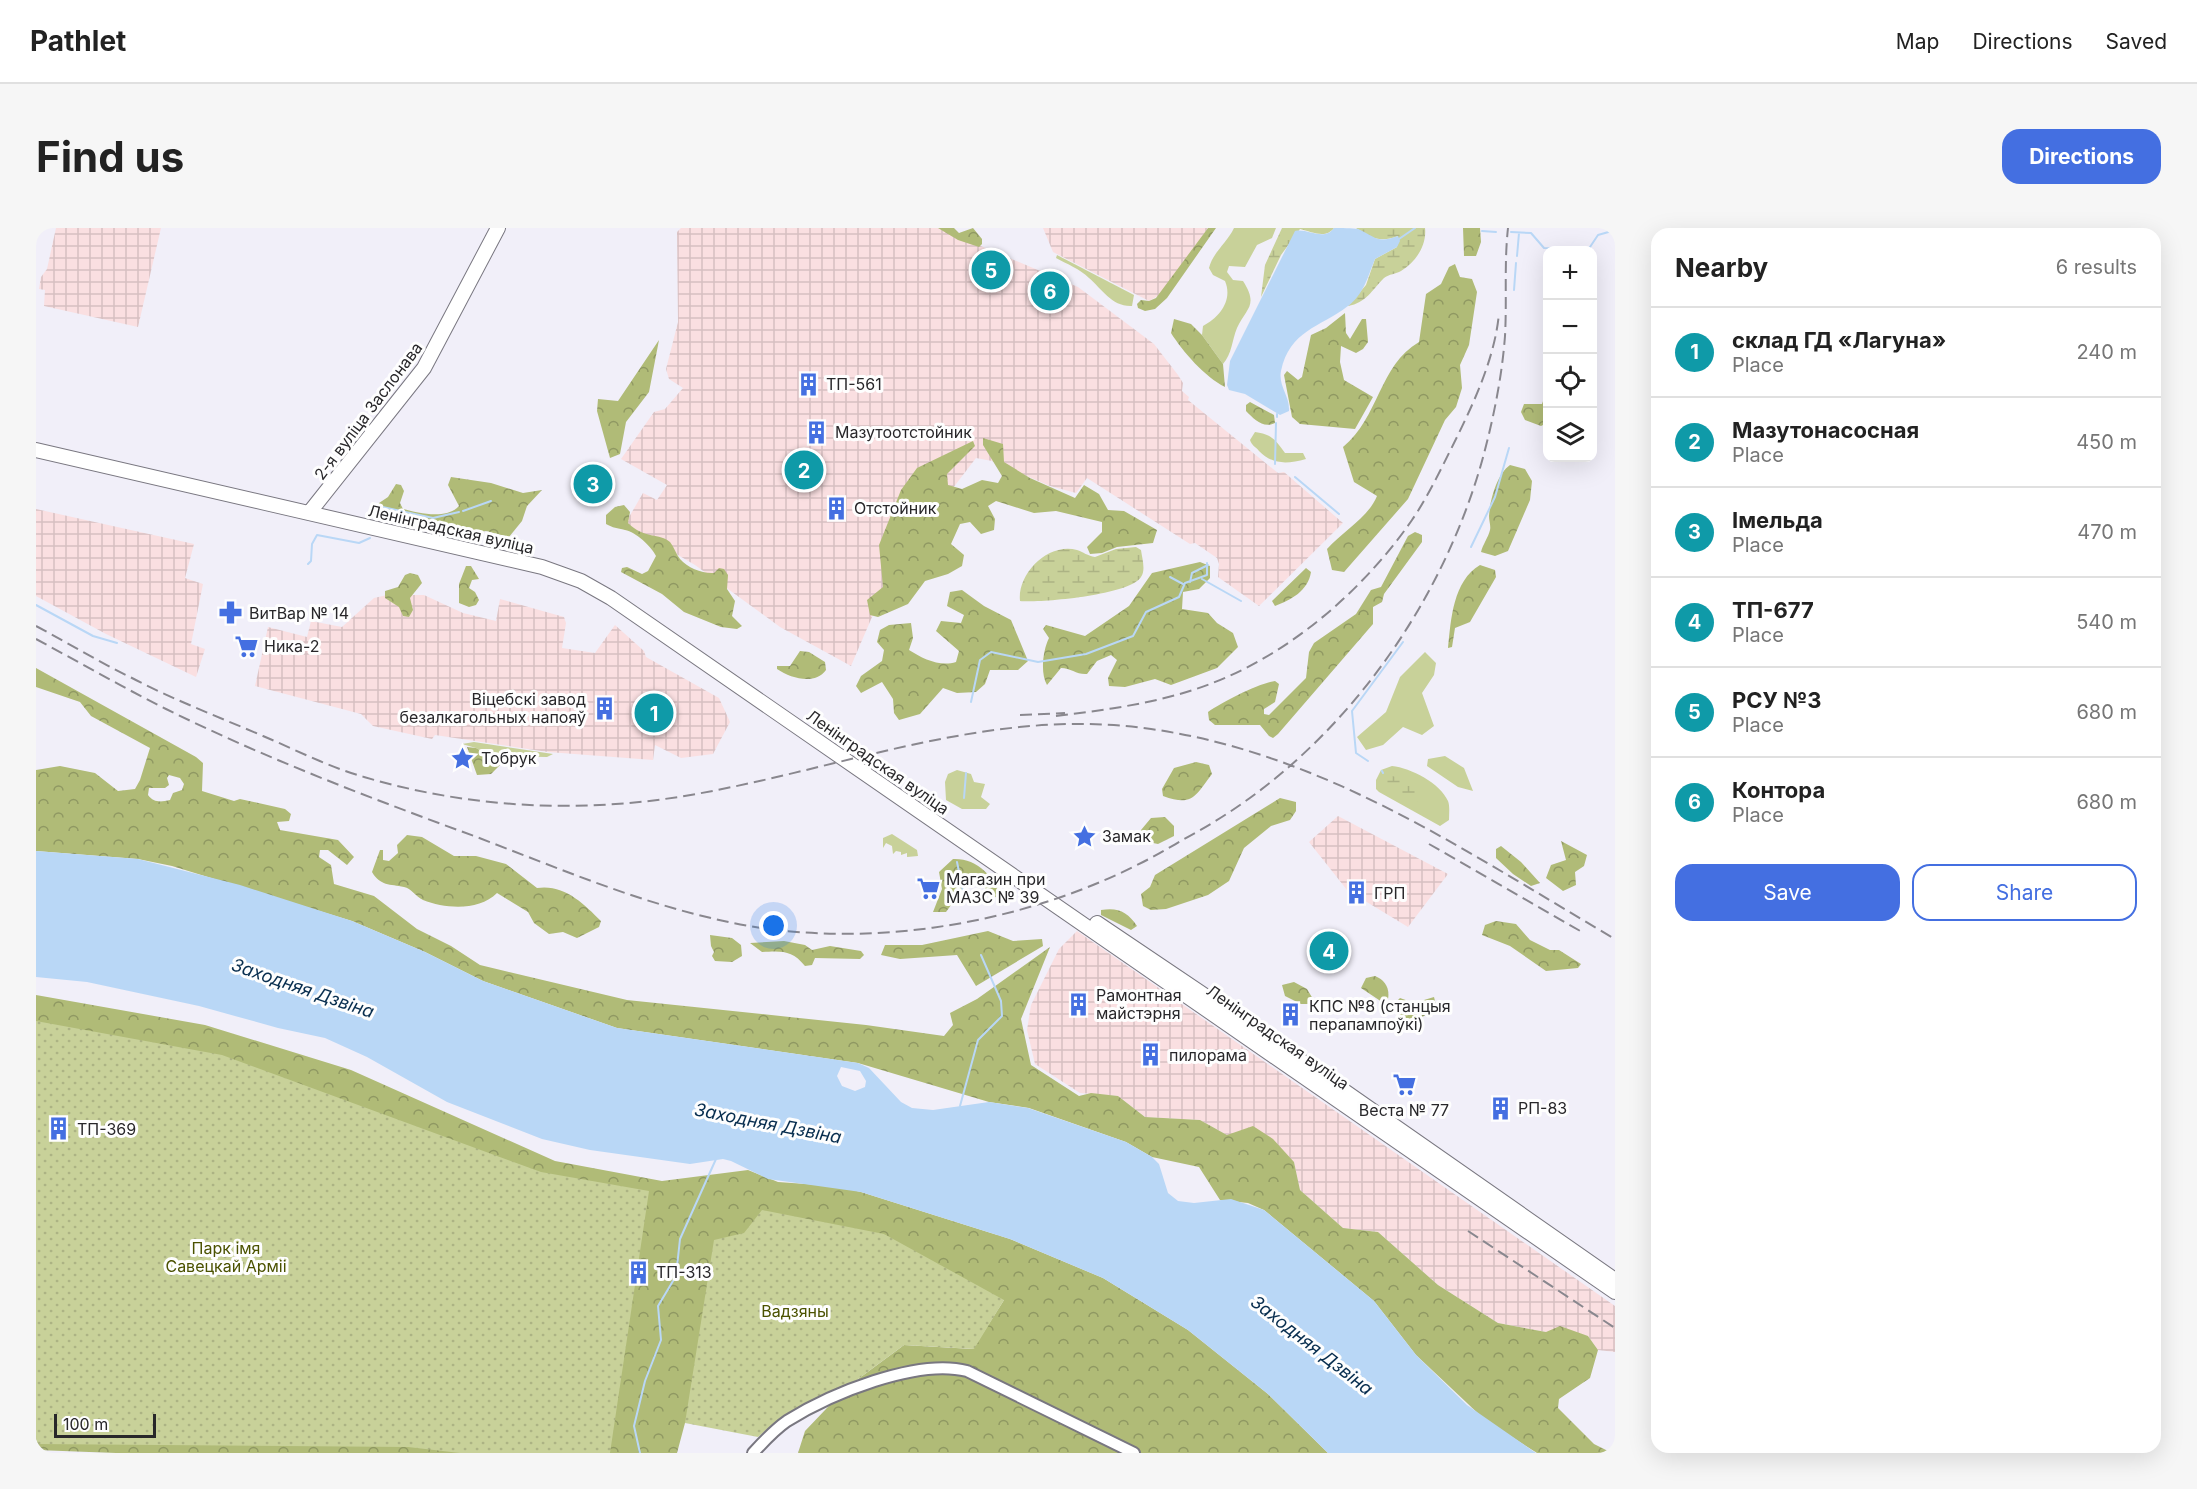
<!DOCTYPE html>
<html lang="en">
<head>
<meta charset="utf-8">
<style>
  body { margin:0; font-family:Inter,sans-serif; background:#f6f6f6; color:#222 }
  .controls { position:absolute; right:18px; top:18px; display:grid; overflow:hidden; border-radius:12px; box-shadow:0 6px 24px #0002 }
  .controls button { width:54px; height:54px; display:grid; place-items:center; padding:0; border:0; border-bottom:2px solid #e0e0e0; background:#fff; color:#222; font:30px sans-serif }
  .scale { position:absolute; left:18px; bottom:15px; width:102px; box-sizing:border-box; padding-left:6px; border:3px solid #28272a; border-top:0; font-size:16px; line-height:21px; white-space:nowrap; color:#28272a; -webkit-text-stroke:4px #fefefe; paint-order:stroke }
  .you { position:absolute; left:738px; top:698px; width:21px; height:21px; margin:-15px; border:4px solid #fff; border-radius:50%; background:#1a73e8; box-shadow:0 0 0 9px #1a73e833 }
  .badge { display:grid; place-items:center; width:39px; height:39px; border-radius:50%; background:#446fe1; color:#fff; font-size:20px; font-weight:700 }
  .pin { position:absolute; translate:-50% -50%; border:3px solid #fff; box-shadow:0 2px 6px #0006 }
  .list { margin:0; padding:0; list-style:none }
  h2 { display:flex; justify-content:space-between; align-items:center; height:78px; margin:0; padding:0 24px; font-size:26px }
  h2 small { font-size:20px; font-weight:400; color:#767676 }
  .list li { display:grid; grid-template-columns:39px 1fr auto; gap:18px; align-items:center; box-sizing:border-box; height:90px; padding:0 24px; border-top:2px solid #e0e0e0 }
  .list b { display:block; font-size:22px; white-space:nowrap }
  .list p { margin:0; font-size:20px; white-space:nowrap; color:#767676 }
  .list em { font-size:20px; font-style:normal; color:#767676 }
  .actions { display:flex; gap:12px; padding:18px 24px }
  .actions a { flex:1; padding:14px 0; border:2px solid #446fe1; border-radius:18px; text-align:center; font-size:21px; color:#446fe1 }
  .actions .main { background:#446fe1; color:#fff }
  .icon { flex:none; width:33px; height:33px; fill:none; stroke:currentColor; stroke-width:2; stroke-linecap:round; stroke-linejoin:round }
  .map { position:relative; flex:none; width:1579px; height:1225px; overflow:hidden; border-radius:18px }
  header { display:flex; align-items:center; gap:36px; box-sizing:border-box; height:84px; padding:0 30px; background:#fff; border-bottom:2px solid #e0e0e0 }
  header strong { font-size:28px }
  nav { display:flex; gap:33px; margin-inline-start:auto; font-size:21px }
  .intro { display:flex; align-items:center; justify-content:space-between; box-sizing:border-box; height:144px; padding:0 36px }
  h1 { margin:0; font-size:42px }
  .button { padding:15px 27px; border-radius:18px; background:#446fe1; color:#fff; font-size:21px; font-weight:700 }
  main { display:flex; gap:36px; padding:0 36px }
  aside { flex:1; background:#fff; border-radius:18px; box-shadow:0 6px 24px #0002 }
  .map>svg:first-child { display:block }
  .industrial { fill:url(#industrial-grid) }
  .grass { fill:#c8d199 }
  .forest { fill:url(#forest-crowns); fill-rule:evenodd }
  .wetland { fill:url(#wetland-marsh) }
  .park { fill:url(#park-dots) }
  .water { fill:#b9d7f6; fill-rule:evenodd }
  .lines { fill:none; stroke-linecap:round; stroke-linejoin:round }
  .stream { stroke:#b9d7f6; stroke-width:2 }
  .minor-casing { stroke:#797780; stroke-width:14 }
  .major-casing { stroke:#797780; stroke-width:16 }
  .minor { stroke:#fff; stroke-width:10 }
  .major { stroke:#fff; stroke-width:14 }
  .rail { stroke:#89878e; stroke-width:2; stroke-dasharray:12 6; stroke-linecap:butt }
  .labels { text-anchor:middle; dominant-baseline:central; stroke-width:6; stroke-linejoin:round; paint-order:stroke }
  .poi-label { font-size:16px; fill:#28272a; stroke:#fefefe; text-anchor:start }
  .street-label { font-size:16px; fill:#28272a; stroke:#fefefe }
  .park-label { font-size:16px; fill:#4b5200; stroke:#fefefe }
  .water-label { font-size:18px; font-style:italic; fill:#082e4f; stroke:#fefefe }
</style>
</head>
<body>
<header>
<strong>Pathlet</strong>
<nav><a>Map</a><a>Directions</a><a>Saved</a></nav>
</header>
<div class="intro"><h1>Find us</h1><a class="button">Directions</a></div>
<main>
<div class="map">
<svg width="1579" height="1225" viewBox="0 0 1579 1225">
  <defs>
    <pattern id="industrial-grid" width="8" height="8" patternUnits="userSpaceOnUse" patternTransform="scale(1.5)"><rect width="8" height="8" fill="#fadfe1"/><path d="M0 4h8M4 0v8" fill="none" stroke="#d6bfc1"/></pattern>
    <pattern id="forest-crowns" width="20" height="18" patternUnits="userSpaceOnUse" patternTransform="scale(1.5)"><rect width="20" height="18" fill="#b0bb77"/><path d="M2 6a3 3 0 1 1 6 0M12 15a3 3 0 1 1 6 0" fill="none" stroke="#8f9862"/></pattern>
    <pattern id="wetland-marsh" width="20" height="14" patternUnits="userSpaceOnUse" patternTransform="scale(1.5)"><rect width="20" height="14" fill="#c8d199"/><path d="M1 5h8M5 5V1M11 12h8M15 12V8" fill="none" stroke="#acb384"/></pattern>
    <pattern id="park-dots" width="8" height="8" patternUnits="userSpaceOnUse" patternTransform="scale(1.5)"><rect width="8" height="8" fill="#c8d199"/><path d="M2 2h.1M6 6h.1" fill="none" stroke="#acb384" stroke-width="1.8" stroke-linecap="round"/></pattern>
  </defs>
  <rect width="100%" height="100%" fill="#f1eff9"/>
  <path class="industrial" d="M20 0H125L102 99 8 78 9 62 3 61 5 49 11 41Z
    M645 0H902L1042 59 1118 116 1142 147 1147 155 1146 163 1153 169 1152 172 1242 245 1248 244 1307 295 1223 378 1182 349 1183 336 1181 330 1159 315 1154 316 1051 250 1040 265 1014 258 956 233 940 230 917 260 839 382 815 438 744 399 659 337 589 296 607 265 621 272 631 257 585 231 618 184 629 181 647 160 633 151 630 141 642 94 641 4Z
    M1007 0H1172L1127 65 1113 73 1017 24Z
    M0 281 158 316 149 350 167 356 155 416 169 421 160 449 70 406 0 368Z
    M351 367H388L427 385 460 393 464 371 528 389 530 395 526 420 559 425 579 397 608 423 610 429 683 470 694 494 677 526 645 530 619 517 617 532 512 524 399 507 396 511 337 498 325 486 219 458 232 399 271 409 275 393 306 399 338 370Z
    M1302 588 1412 646 1372 699 1311 662 1273 614Z
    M1041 703 1579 1078V1124L1562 1122 1552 1108 1510 1104 1462 1095 1402 1057 1342 1004 1307 1000 1264 962 1258 934 1191 907 1164 892 1109 889 1082 868 1044 865 999 836 991 802 995 777 1023 721Z"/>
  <path class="grass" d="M1198 0H1240L1236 10 1221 17 1209 39 1193 38 1191 44 1197 52 1207 53C1223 78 1210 80 1201 100 1196 112 1196 126 1187 136L1166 107 1167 98C1184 89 1197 72 1189 53L1177 47 1173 40C1177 24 1191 15 1198 0Z
    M1021 27 1098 67 1096 78C1076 79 1066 61 1053 50 1044 41 1031 36 1020 30Z
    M1219 204C1236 206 1240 213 1249 225H1267L1270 231C1251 236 1237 237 1223 223 1219 218 1216 218 1214 212Z
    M1389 424 1400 435 1398 447 1386 465 1398 498 1386 507 1367 499 1347 517 1330 522 1321 509 1350 484 1364 449Z
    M438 514 517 526 511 529 454 528 440 520 426 516Z
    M1409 528 1428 540 1437 563 1422 559 1391 538 1392 531Z
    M1356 538C1375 540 1404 555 1412 573 1414 578 1413 586 1413 592L1404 598 1343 564 1340 561V552L1345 542Z
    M921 542 935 546 938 554 949 556 945 569 954 576 950 581H926L910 572 909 554 912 546Z
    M856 606 881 622 882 628 871 629V625L865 627V624L860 623 857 626 856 618 850 615 847 620V610Z"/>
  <path class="forest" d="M902 0H918L923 5 937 0 946 11V16L943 19 922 12Z
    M1172 0H1180L1131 70 1119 81 1109 83 1102 80 1101 76 1105 72 1113 73 1120 70Z
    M1427 0H1444L1445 14 1440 28H1428Z
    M1419 36 1424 49 1436 51 1441 64 1433 117 1424 137 1426 160 1420 179 1409 192 1372 271 1308 344 1296 342 1291 321C1307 303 1332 290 1341 268L1318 254 1307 219C1343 190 1343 137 1383 114L1390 66 1405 56 1413 39Z
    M1309 85 1310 105 1314 111 1326 91H1330L1332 114 1327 121 1320 125 1305 118 1304 134 1308 152 1337 169 1319 201 1264 196 1256 189 1248 147 1251 143 1262 152 1266 149 1275 107 1290 100Z
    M1138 91 1155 96 1166 107 1187 136 1189 159C1169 149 1147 124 1135 105Z
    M623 112 613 164 590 194 584 226 574 230 561 183 562 171 582 173Z
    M1511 162V195L1505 198 1489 192 1485 184 1488 176H1506Z
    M1214 174 1238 187 1239 195C1227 201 1218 191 1210 183V177Z
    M947 210 967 216 968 234 994 250 1039 270 1048 257 1063 266 1072 282 1088 283 1121 302 1117 315 1081 319 1066 325 1054 326 1051 319 1066 304V294L1020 283 998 285 960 273 952 278 959 291 958 302 945 306 934 294 924 296 915 316 928 327 926 338 912 346 889 353 872 376 842 389 834 387 831 372 847 359 843 317 865 262 881 240 937 213 939 218 911 246 912 257 926 261 946 252 962 255 966 248 947 217Z
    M1474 237 1489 241 1496 253 1494 272 1472 323 1459 328 1445 324C1447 316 1452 310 1454 302 1455 298 1453 293 1453 288 1454 272 1461 246 1474 237Z
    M415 249 455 255 487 265 506 262 491 278 486 293 473 309 450 303 439 305 381 293 342 280 343 275 352 269 360 256 365 257 368 263 364 275 367 281C383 285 410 292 423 278L412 257Z
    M588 277 594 284 592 295C608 311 624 305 634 314 638 319 640 326 644 331 652 340 667 346 678 345L683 340 688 341 692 347 691 361 699 373 696 388 706 398 701 401 685 399 648 384 626 366 585 344 586 340 591 339 606 346 612 343 620 328C615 318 600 304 589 302 581 300 577 300 570 296V287L579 279Z
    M1379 304 1386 307V314L1348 366 1346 374 1337 379V396L1242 506 1237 510 1233 508 1224 497H1179L1173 492 1172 484C1187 474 1221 456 1239 453L1243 456 1239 474 1228 481V486L1233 487 1270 450 1273 424 1278 415 1320 386 1335 362 1345 359 1372 308Z
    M1164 334 1174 338V350L1163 361 1147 364 1146 381 1172 385 1181 395 1197 405 1202 419 1181 440 1135 457 1119 451 1089 459 1073 458 1072 450 1081 432 1075 427 1061 433 1051 446C1041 447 1035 440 1025 440L1011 457C1004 445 1007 422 1013 410L1007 401 1010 397 1049 408 1093 378 1116 345Z
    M1444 337 1459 342 1460 349 1434 394 1419 400 1416 419 1412 420C1415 391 1417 353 1444 337Z
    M430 338H435L443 351 436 352 433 360 439 364 443 372 440 377 433 379 423 375V356Z
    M1270 340 1275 344C1272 363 1255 372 1239 378L1236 373Z
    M374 345 382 347 386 355 374 370 377 382 373 389 367 388 363 379 349 370V363L362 359 369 347Z
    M926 362 948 378 975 392 992 433 982 442H954L949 456 940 464 921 465 907 460 884 486 863 492 858 485 857 471 846 454 825 465 820 458 825 448 846 433 848 422 841 414 844 402 853 397 875 395 877 410 873 422C887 431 904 439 920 434L923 423 900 403 905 393 925 395 928 387 911 378 914 364Z
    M764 423 773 424 789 434 790 442C779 457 756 451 741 441V438H754Z
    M0 440 160 529 167 535 166 563 198 573 204 571 249 581 255 586 253 593 241 594 244 602 302 612 318 629 311 637 292 622H284L283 629 295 637 298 656 338 668 381 701 415 718 444 737 591 772 830 797 908 808 917 797 914 785 941 771 1014 719 985 791 995 837 1043 868 1055 865 1082 868 1109 889 1164 892 1191 907 1217 898 1237 911 1258 934 1264 962 1307 1000 1342 1004 1402 1057 1462 1095 1510 1104 1524 1098 1552 1108 1562 1122 1554 1150 1523 1171 1522 1180 1558 1216 1576 1225H1501L1448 1191 1380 1127 1338 1073 1228 982 1212 975 1184 972 1163 939 1116 929 1090 914 993 880 953 874 822 835 581 800 447 753 389 724 316 693 136 638 102 631 0 623V542L24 538 59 545 82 563 99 561 104 552 114 520 55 488 44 474 0 459ZM133 547 144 550 148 556 146 562 137 565 134 572C125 574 118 575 112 567L113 560H129L133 557 131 550Z
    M431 519 440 520 454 528 471 530 455 546 441 547Z
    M1160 534 1173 537 1176 546C1159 568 1157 579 1127 568L1126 561 1138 540Z
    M1244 570 1260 574V583L1254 592 1235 598 1208 620 1193 653 1172 667 1130 681 1115 682 1107 678 1105 666 1114 659 1119 647Z
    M1129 589 1138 598V608L1122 616 1107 613 1105 602 1115 590Z
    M371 607 386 609 418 628H440L470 636 501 660C528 656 547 675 565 693L563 699 541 710 527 704 513 706 498 695 492 684 461 665C443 683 410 681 387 672 380 669 375 660 368 659 354 656 344 658 336 644L344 622H347V632L353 633 362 625 361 617Z
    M1525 613 1551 627 1548 638 1539 644 1540 657 1527 663 1510 650 1515 637 1530 632Z
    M1465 618 1485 634 1504 655 1495 658 1477 646 1460 630V621Z
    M917 631C941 630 958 648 965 670L962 671 938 651H929L926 662 910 684H897L906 661 903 644Z
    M1065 682C1082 679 1092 684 1101 698L1095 702 1065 687Z
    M1460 693 1480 696 1494 712 1514 722H1523L1545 736 1542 740 1510 743 1474 718 1446 707 1449 697Z
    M952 703 977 713 1006 711 1007 718 940 758 921 727 864 731 845 727 849 717H886Z
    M674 707 696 710 705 717 706 728 696 734 679 733 676 728 678 724 675 718Z
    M748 713 769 717 776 722 794 718 825 723 828 727 824 731 779 730 776 737 769 738C756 722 746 723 726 724L714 715Z
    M1339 748C1349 752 1354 760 1352 771L1346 774 1325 760 1330 750Z
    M1258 754 1271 761 1277 771 1275 776H1265L1249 768 1246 757Z
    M0 767 169 797 315 842 519 933 626 953 712 942 742 954 798 958 825 964 974 1011 1067 1050 1152 1102 1232 1166 1292 1225H762L769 1203 810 1160 868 1117 937 1121 968 1072 649 1195 641 1225H80L0 1222Z
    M1398 769 1400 777C1385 793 1368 804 1356 778L1364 770 1378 775Z"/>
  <path class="wetland" d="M1246 0H1298C1290 11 1276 4 1264 1L1245 27 1225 69 1229 37Z
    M1320 0H1389C1391 17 1380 34 1365 43 1360 46 1353 46 1348 50 1336 62 1330 75 1312 78L1330 57 1339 31 1361 19 1362 8C1344 15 1335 10 1320 0Z
    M1100 319 1105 322C1106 330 1110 342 1105 349 1094 367 1005 375 984 373 981 346 1012 314 1041 322 1047 324 1052 328 1059 329L1080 321Z
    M1347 545 1372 553 1382 563V573L1379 575 1366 573 1341 556 1343 548Z"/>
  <path class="park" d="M0 793 186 827 505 944 613 963 574 1225H424L372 1219 0 1216Z
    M726 982 848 1006 968 1072 938 1121 868 1117 810 1160 744 1190 722 1209 649 1195 678 1012 708 1005Z"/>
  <path class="water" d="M1298 0C1305 0 1316 0 1322 1 1340 9 1341 16 1362 8L1364 13 1361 19 1339 31C1332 48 1328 66 1312 78 1283 100 1254 102 1245 143 1242 158 1254 168 1253 183L1244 187 1209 166 1193 162 1191 157 1194 133 1259 3C1272 0 1288 14 1298 0Z
    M0 623 102 631 204 657 316 693 389 724 447 753 581 800 822 835 833 840 865 874 876 880 897 882 953 874 992 880 1090 914 1116 929 1123 936 1132 965 1142 973 1158 975 1195 971 1228 982 1338 1073 1380 1127 1431 1177 1500 1225H1292L1232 1166 1152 1102 1067 1050 974 1011 825 964 732 951 695 933 687 931 654 936 554 922 506 911 411 874 331 829 289 810 242 800 163 778 51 754 0 749ZM805 839 824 843 830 853 829 859 819 863 806 858 801 848Z"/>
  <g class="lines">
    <path class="stream" d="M1446 3 1460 4
      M1475 4 1495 5 1508 20 1535 21
      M1363 11 1379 0
      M1552 22 1562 7 1576 3
      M1481 28 1483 5
      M1478 62 1480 35
      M1241 189V186
      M1239 236 1240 195
      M1259 249 1303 286
      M341 281 342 278 397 290 423 284
      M427 283 455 273
      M1435 319 1459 269 1473 220
      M272 336 275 333 276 316 281 307 323 315 334 310
      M1134 349 1147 356
      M1166 351 1205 373
      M1154 354 1156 345 1172 337
      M0 377 57 408 81 415
      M935 474 944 432 955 424 1002 434 1050 426 1097 408 1110 384 1143 369 1149 355 1171 347V335
      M1332 533 1320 525 1316 483 1367 414
      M1346 543 1347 545
      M928 570 930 545
      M921 634 928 668
      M924 878 942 812 966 788 965 773 945 727
      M604 1225 598 1198 609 1153 625 1112 622 1078 640 1048 644 1011 680 931"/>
    <defs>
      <path id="minor" d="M717 1225C727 1214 738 1202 751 1193 794 1166 881 1130 931 1143L1098 1225"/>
      <path id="major" d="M0 222 506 339 545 353 575 370C911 600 1245 832 1579 1064
        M273 285 388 140 462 0
        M1061 695 1251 823 1579 1052"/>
    </defs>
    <use href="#minor" class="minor-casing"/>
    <use href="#major" class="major-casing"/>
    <use href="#minor" class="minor"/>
    <use href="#major" class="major"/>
    <path class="rail" d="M0 398C32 415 63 434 96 450 138 472 183 489 227 508 260 522 293 539 328 549 437 581 549 586 660 566 812 539 959 478 1115 501 1290 526 1430 624 1579 711
      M0 411C43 434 86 459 130 481 229 530 334 570 438 608 517 638 596 672 679 691 815 724 975 700 1099 638 1120 628 1139 616 1159 605 1298 528 1403 385 1446 233 1457 193 1466 149 1469 108 1471 72 1468 36 1472 0
      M984 487 1029 485
      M1020 488C1078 481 1137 473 1191 449 1264 417 1331 357 1376 292 1391 270 1403 245 1415 221 1436 179 1459 131 1463 85
      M1393 616 1546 704
      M1432 1003 1579 1100"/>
  </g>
  <defs>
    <symbol id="building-bare" viewBox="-9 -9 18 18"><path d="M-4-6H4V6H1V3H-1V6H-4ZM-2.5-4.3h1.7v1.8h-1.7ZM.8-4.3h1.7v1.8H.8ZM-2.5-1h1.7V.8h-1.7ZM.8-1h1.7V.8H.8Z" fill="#446fe1" stroke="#fefefe" stroke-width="2.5" paint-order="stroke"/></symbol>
    <symbol id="pharmacy-bare" viewBox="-9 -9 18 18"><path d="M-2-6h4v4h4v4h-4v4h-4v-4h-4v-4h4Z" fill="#446fe1" stroke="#fefefe" stroke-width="2.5" paint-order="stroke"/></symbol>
    <symbol id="supermarket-bare" viewBox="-9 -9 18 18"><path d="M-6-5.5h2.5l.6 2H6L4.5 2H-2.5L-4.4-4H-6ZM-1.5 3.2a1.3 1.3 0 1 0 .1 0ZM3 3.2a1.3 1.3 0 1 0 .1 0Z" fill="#446fe1" stroke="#fefefe" stroke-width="2.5" paint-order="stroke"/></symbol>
    <symbol id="sight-bare" viewBox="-9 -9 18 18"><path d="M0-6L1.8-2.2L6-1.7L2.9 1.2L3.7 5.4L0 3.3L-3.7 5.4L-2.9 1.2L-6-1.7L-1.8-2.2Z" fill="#446fe1" stroke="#fefefe" stroke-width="2.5" paint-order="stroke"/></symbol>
  </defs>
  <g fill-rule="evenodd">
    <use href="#building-bare" x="756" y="140" width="33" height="33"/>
    <use href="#building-bare" x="764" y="188" width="33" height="33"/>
    <use href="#building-bare" x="784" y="264" width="33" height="33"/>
    <use href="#pharmacy-bare" x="178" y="368" width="33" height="33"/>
    <use href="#supermarket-bare" x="194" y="402" width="33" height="33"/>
    <use href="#building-bare" x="552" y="464" width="33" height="33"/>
    <use href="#sight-bare" x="410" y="514" width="33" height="33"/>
    <use href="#sight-bare" x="1032" y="592" width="33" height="33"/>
    <use href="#supermarket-bare" x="876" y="644" width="33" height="33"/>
    <use href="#building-bare" x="1304" y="648" width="33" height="33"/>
    <use href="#building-bare" x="1026" y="760" width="33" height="33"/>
    <use href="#building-bare" x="1238" y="770" width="33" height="33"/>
    <use href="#building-bare" x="1098" y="810" width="33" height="33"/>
    <use href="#supermarket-bare" x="1352" y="840" width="33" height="33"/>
    <use href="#building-bare" x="1448" y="864" width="33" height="33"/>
    <use href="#building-bare" x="6" y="884" width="33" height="33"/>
    <use href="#building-bare" x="586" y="1028" width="33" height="33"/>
  </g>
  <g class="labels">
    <g class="poi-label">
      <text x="790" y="156">ТП-561</text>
      <text x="799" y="204">Мазутоотстойник</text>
      <text x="818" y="280">Отстойник</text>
      <text x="213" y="385">ВитВар № 14</text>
      <text x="228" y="418">Ника-2</text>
      <text x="550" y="471" text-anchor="end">Віцебскі завод<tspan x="550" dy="18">безалкагольных напояў</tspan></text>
      <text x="445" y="530">Тобрук</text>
      <text x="1066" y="608">Замак</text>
      <text x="910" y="651">Магазин при<tspan x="910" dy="18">МАЗС № 39</tspan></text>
      <text x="1338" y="665">ГРП</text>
      <text x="1060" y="767">Рамонтная<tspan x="1060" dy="18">майстэрня</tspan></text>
      <text x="1273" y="778">КПС №8 (станцыя<tspan x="1273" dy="18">перапампоўкі)</tspan></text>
      <text x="1133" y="827">пилорама</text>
      <text x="1482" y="880">РП-83</text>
      <text x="1368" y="882" text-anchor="middle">Веста № 77</text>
      <text x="41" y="901">ТП-369</text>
      <text x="620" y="1044">ТП-313</text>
    </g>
    <g class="street-label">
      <text transform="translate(332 183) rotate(-53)">2-я вуліца Заслонава</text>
      <text transform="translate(415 301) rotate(13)">Ленінградская вуліца</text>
      <text transform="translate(842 534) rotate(35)">Ленінградская вуліца</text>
      <text transform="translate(1242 809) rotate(35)">Ленінградская вуліца</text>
    </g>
    <g class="park-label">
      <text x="190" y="1020">Парк імя<tspan x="190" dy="18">Савецкай Арміі</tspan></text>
      <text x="759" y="1083">Вадзяны</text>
    </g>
    <g class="water-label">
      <text transform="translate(267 760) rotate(19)">Заходняя Дзвіна</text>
      <text transform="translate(732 895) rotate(11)">Заходняя Дзвіна</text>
      <text transform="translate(1276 1117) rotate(38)">Заходняя Дзвіна</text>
    </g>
  </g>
</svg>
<div class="controls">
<button>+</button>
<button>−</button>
<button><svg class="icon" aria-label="locate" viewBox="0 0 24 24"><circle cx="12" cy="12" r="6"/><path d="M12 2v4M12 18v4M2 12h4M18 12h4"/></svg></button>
<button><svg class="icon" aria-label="layers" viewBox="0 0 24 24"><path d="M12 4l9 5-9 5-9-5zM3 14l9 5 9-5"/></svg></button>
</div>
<div class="scale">100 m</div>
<div class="you"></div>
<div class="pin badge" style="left:618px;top:485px;background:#0f9aa8">1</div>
<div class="pin badge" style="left:768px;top:242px;background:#0f9aa8">2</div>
<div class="pin badge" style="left:557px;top:256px;background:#0f9aa8">3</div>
<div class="pin badge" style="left:1293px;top:723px;background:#0f9aa8">4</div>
<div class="pin badge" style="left:955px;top:42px;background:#0f9aa8">5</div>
<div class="pin badge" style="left:1014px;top:63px;background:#0f9aa8">6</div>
</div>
<aside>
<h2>Nearby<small>6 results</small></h2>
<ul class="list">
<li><span class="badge" style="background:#0f9aa8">1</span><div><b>склад ГД «Лагуна»</b><p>Place</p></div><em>240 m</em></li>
<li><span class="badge" style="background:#0f9aa8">2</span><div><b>Мазутонасосная</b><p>Place</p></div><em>450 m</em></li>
<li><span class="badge" style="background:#0f9aa8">3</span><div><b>Імельда</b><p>Place</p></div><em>470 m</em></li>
<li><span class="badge" style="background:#0f9aa8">4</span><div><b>ТП-677</b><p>Place</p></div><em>540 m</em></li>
<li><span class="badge" style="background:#0f9aa8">5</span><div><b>РСУ №3</b><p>Place</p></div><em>680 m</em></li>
<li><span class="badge" style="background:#0f9aa8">6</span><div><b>Контора</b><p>Place</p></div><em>680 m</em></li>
</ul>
<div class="actions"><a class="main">Save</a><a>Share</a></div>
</aside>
</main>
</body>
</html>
